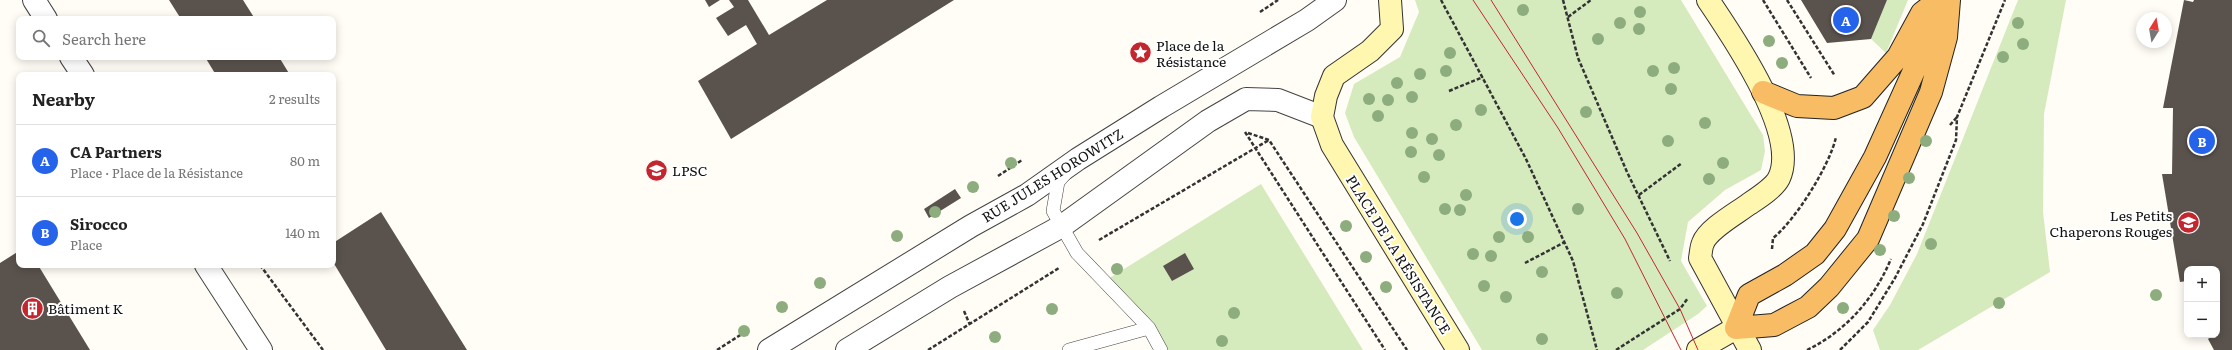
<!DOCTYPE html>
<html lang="en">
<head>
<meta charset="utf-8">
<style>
  body { margin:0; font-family:Literata,serif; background:#f6f6f6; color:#222 }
  .controls { position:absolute; right:12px; bottom:12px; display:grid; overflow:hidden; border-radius:8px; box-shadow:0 2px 10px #0003 }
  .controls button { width:36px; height:36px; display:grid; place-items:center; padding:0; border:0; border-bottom:1px solid #e0e0e0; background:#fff; color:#222; font:20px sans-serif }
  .compass { position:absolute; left:2136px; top:12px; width:36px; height:36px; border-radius:50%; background:#fff; box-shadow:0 2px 10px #0003; rotate:11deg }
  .you { position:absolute; left:1517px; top:219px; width:14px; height:14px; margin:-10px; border:3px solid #fff; border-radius:50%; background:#1a73e8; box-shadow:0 0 0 6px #1a73e833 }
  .badge { display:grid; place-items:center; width:26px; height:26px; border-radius:50%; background:#2563eb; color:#fff; font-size:13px; font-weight:700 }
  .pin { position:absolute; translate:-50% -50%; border:2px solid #fff; box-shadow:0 1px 4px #0006 }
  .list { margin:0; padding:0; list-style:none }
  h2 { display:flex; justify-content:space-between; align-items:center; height:52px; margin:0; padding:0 16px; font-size:17px }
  h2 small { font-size:13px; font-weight:400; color:#767676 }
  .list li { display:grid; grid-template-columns:26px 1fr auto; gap:12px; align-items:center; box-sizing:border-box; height:72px; padding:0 16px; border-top:1px solid #e0e0e0 }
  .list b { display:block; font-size:15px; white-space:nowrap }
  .list p { margin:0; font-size:13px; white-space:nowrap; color:#767676 }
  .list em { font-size:13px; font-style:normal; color:#767676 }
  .icon { flex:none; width:22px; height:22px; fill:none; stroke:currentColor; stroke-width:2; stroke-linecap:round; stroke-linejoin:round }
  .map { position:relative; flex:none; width:2232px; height:350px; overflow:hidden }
  .search { position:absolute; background:#fff; box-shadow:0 2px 10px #0003; left:16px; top:16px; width:320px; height:44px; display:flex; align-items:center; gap:10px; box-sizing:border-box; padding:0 14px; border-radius:8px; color:#767676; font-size:15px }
  .panel { position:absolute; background:#fff; box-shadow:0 2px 10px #0003; left:16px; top:72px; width:320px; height:196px; border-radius:8px }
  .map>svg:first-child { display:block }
  .green { fill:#d5ebbd }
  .building { fill:#5a524d }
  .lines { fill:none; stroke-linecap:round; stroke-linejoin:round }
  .service-casing { stroke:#444; stroke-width:14 }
  .minor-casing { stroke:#444; stroke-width:24 }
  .secondary-casing { stroke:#333; stroke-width:24 }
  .trunk-casing { stroke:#222; stroke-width:24 }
  .path { stroke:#333; stroke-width:2.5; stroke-dasharray:4 2; stroke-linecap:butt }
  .service { stroke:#fff; stroke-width:13 }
  .minor { stroke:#fff; stroke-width:22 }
  .secondary { stroke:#fff6b0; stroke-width:22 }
  .trunk { stroke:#f7bc64; stroke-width:22 }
  .tram { stroke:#c4262e; stroke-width:1 }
  .tree { fill:#8dad7f }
  .labels { text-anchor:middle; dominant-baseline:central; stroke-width:4; stroke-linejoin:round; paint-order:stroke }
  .poi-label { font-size:14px; fill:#111; stroke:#fff; text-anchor:start }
  .street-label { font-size:14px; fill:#111; stroke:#fff }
</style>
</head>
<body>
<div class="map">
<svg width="2232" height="350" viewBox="0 0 2232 350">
  <rect width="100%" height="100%" fill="#fffdf5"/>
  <path class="green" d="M1415 0H1681L1763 135 1765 151 1761 170 1725 190 1688 222 1681 261 1707 306 1698 314 1643 350H1482L1354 137 1345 113 1354 84 1400 57 1419 12Z
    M1887 0H1908L1886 53 1871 39Z
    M2018 0H2066L2044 114 2043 212 2050 272 1918 350H1880L1873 330 1890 305 1917 254Z
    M1261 184 1363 350H1161L1103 282Z"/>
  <path class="building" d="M169 0H243L255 19H181Z
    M705 0H720L709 7Z
    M729 0H748L769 35 827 0H954L731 139 698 81 757 44 746 25 728 36 716 18 734 7Z
    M1801 0H1887L1871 39 1827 43Z
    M2184 0 2193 2 2194 0H2232V350H2214L2208 339 2213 335H2217V269H2187V281L2180 282 2162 174H2172L2173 108H2163Z
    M205 57H279L290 75H216Z
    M955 189 961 198 929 218 924 209Z
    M381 212 467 350H386L333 262V243Z
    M19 251V265H38L90 350H0V263Z
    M1185 253 1194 269 1172 281 1163 266Z"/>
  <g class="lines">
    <defs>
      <path id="service" d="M1065 174 1058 182 1053 211 1077 253 1149 328 1161 350
        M1069 350 1149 328"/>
      <path id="minor" d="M34 0 46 19
        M71 57 83 75
        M206 265 261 350
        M769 350 971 226 1027 195 1078 159 1161 107 1307 20 1335 0
        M847 350 950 287 1062 226 1208 121 1246 99 1278 100 1322 117"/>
      <path id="secondary" d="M1390 0 1392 29 1370 51 1334 76 1326 96 1322 117 1332 145 1458 350
        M1708 0C1733 37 1800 134 1779 178 1774 188 1758 198 1749 204 1737 213 1708 229 1703 243 1701 247 1701 253 1700 258L1750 350
        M1698 350 1736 328"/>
      <path id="trunk" d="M1946 0 1875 157 1835 229 1815 254 1785 275 1749 295 1736 328 1774 325 1808 307 1829 287 1868 239 1931 92 1946 37 1949 0
        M1763 92 1797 106 1834 108 1863 97 1898 57 1922 13 1939 0"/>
    </defs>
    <use href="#service" class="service-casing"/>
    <use href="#minor" class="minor-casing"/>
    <use href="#secondary" class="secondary-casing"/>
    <use href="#trunk" class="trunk-casing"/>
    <path class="path" d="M1441 0 1526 159 1573 261 1597 350
      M1563 0 1578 58 1627 172 1670 261
      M1763 0 1811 78
      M1787 0 1835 76
      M1260 12 1278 0
      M1568 17 1591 0
      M1449 91 1483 77
      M1950 125 1957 117
      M1245 132 1385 350
      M1248 133 1269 140 1407 350
      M998 176 1022 160
      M1639 195 1682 163
      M1099 240 1269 140
      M1772 249 1773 238C1795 221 1830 165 1836 137
      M1525 263 1565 242
      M260 265 323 350
      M964 311 970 325
      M717 350 745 332
      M928 350 1059 268
      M1616 350 1680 309 1688 298
      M1807 350C1846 331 1874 299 1891 259
      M1840 350 1868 322 1895 278 1923 224 1956 140 1957 117 2005 0"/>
    <use href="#service" class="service"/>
    <use href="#minor" class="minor"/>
    <use href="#secondary" class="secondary"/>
    <use href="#trunk" class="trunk"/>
    <path class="tram" d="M1473 0 1558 128 1625 239 1681 350
      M1491 0 1637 233 1680 309 1698 350"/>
  </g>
  <g class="tree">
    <circle cx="1523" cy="10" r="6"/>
    <circle cx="1640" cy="12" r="6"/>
    <circle cx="1620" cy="23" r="6"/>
    <circle cx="2018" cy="23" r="6"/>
    <circle cx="1639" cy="29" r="6"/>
    <circle cx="1598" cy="39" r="6"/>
    <circle cx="1769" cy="41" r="6"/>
    <circle cx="2023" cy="44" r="6"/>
    <circle cx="1450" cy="53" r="6"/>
    <circle cx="2003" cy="57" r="6"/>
    <circle cx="1782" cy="63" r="6"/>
    <circle cx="1674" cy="68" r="6"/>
    <circle cx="1446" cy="71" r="6"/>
    <circle cx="1653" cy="71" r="6"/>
    <circle cx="1420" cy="74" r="6"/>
    <circle cx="1397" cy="83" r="6"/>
    <circle cx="1671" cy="89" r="6"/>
    <circle cx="1412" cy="97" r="6"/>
    <circle cx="1369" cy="99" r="6"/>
    <circle cx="1388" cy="100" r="6"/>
    <circle cx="1481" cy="110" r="6"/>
    <circle cx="1586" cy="112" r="6"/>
    <circle cx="1378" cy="116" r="6"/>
    <circle cx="1705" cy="123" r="6"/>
    <circle cx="1456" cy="125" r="6"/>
    <circle cx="1412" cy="133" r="6"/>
    <circle cx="1432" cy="139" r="6"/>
    <circle cx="1668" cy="141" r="6"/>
    <circle cx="1926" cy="141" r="6"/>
    <circle cx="1411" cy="152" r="6"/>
    <circle cx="1439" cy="155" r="6"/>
    <circle cx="1011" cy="163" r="6"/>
    <circle cx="1723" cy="163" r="6"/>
    <circle cx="1424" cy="177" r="6"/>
    <circle cx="1909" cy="178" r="6"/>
    <circle cx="1709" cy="179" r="6"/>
    <circle cx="973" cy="187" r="6"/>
    <circle cx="1466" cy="195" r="6"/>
    <circle cx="1445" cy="209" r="6"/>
    <circle cx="1578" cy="209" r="6"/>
    <circle cx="1460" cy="210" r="6"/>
    <circle cx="935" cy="212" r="6"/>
    <circle cx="1894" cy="216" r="6"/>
    <circle cx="1519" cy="221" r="6"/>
    <circle cx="1346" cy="226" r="6"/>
    <circle cx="897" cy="236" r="6"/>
    <circle cx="1499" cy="237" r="6"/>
    <circle cx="1528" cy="237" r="6"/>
    <circle cx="1931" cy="244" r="6"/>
    <circle cx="1880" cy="250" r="6"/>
    <circle cx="1473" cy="254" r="6"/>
    <circle cx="1491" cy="256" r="6"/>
    <circle cx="1366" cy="257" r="6"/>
    <circle cx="1117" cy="269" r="6"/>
    <circle cx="1542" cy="272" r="6"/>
    <circle cx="820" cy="283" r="6"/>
    <circle cx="1484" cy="286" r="6"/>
    <circle cx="1386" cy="287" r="6"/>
    <circle cx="1617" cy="293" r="6"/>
    <circle cx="2156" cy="295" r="6"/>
    <circle cx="1506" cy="297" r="6"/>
    <circle cx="1999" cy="303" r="6"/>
    <circle cx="782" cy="307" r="6"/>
    <circle cx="1843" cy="308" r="6"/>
    <circle cx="1052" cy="309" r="6"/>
    <circle cx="1234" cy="313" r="6"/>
    <circle cx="744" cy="331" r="6"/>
    <circle cx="995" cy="337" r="6"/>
    <circle cx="1542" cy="339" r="6"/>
    <circle cx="1222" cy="341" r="6"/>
  </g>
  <defs>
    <symbol id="sight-disc" viewBox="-11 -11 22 22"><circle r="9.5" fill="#c4262e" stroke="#fff"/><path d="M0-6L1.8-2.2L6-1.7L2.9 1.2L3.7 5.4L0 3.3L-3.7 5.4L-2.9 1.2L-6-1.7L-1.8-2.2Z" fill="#fff"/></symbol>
    <symbol id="university-disc" viewBox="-11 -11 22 22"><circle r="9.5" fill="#c4262e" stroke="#fff"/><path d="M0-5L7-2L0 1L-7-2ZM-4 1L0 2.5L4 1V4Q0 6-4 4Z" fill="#fff"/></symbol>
    <symbol id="school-disc" viewBox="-11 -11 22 22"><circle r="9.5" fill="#c4262e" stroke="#fff"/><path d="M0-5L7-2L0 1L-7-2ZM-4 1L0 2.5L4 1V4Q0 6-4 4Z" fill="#fff"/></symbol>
    <symbol id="building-disc" viewBox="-11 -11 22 22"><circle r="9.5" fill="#c4262e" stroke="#fff"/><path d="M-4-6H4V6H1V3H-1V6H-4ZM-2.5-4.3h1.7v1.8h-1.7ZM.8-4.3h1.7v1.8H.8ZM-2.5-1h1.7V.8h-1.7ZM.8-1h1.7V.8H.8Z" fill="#fff"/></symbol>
  </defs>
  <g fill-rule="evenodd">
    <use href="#sight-disc" x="1128" y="40" width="25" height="25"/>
    <use href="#university-disc" x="644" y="158" width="25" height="25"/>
    <use href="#school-disc" x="2176" y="210" width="25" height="25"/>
    <use href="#building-disc" x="20" y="296" width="25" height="25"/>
  </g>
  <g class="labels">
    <g class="poi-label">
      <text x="1156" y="45">Place de la<tspan x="1156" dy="16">Résistance</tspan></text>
      <text x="672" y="170">LPSC</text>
      <text x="2172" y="215" text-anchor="end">Les Petits<tspan x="2172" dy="16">Chaperons Rouges</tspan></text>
      <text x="48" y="308">Bâtiment K</text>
    </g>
    <g class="street-label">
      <text transform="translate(1052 175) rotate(-32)">RUE JULES HOROWITZ</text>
      <text transform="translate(1399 254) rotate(58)">PLACE DE LA RÉSISTANCE</text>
    </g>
  </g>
</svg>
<div class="controls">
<button>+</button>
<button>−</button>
</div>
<svg class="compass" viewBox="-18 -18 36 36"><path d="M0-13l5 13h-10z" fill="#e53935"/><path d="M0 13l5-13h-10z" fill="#767676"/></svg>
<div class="you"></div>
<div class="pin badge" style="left:1846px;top:20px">A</div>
<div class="pin badge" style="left:2202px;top:141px">B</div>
<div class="search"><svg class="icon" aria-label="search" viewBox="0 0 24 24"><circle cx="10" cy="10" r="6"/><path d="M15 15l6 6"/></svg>Search here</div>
<section class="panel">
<h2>Nearby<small>2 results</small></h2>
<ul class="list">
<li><span class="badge">A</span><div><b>CA Partners</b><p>Place · Place de la Résistance</p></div><em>80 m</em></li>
<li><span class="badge">B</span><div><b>Sirocco</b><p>Place</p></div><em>140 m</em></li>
</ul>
</section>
</div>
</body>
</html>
